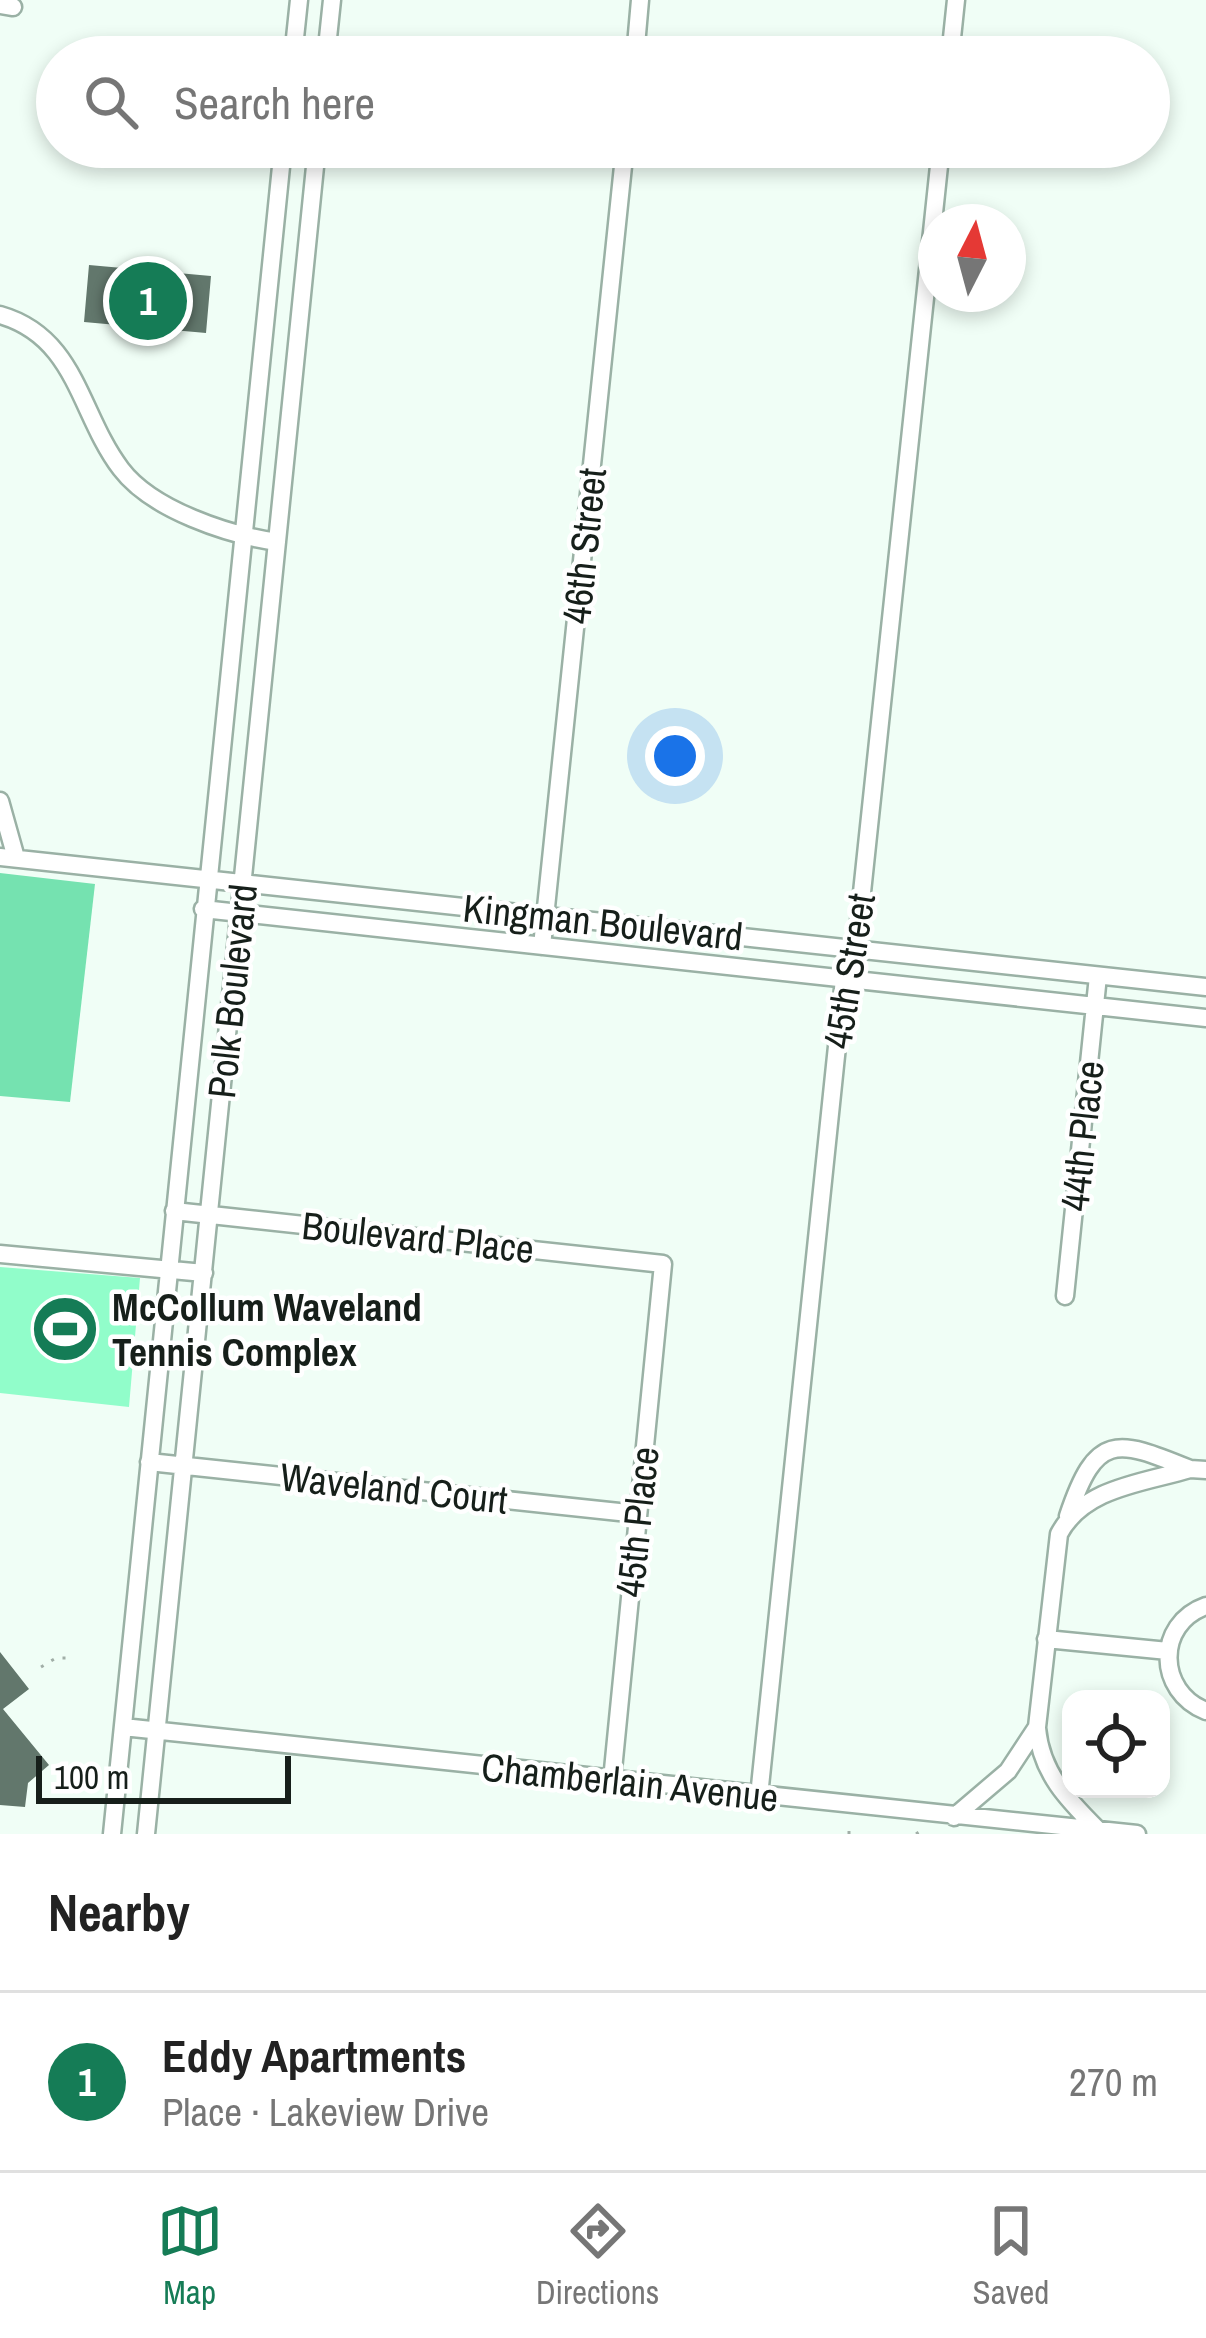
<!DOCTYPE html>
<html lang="en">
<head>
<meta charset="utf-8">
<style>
  body { margin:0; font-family:"Archivo Narrow",sans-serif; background:#f6f6f6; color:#222 }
  .controls { position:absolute; right:36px; bottom:36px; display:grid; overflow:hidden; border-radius:24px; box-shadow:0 6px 18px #0003 }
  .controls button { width:108px; height:108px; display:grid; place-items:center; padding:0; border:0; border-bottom:3px solid #e0e0e0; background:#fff; color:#222; font:60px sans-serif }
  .compass { position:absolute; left:918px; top:204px; width:108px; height:108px; border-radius:50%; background:#fff; box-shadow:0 6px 18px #0003; rotate:6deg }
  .scale { position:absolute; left:36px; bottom:30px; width:255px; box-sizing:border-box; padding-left:12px; border:6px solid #161f1a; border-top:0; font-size:33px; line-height:42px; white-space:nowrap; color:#161f1a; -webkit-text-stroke:9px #fff; paint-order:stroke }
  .you { position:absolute; left:675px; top:756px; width:42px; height:42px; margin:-30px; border:9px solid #fff; border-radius:50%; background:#1a73e8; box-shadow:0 0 0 18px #1a73e833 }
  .badge { display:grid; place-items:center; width:78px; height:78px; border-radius:50%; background:#157c56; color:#fff; font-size:39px; font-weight:700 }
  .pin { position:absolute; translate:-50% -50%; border:6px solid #fff; box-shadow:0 3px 12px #0006 }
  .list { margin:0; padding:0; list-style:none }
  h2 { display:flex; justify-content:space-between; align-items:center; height:156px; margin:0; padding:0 48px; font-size:51px }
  h2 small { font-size:39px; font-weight:400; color:#767676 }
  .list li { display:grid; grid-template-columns:78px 1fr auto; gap:36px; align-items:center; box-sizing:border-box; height:180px; padding:0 48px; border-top:3px solid #e0e0e0 }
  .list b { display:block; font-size:45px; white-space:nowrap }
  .list p { margin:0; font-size:39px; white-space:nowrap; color:#767676 }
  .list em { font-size:39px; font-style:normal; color:#767676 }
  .icon { flex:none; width:66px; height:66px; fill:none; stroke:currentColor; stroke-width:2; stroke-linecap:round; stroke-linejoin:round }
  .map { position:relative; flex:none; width:1206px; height:1834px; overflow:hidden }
  .search { position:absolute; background:#fff; box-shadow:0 6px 18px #0003; left:36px; right:36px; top:36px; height:132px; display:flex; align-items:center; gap:30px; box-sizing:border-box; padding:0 42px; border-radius:66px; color:#767676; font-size:45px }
  .sheet { height:336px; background:#fff }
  nav { display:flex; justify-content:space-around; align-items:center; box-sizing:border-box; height:168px; border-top:3px solid #e0e0e0; background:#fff; font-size:33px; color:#767676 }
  nav a { display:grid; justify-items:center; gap:6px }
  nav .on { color:#157c56 }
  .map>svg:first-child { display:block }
  .green { fill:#91fdca }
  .forest { fill:#75e2b0 }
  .building { fill:#62776c }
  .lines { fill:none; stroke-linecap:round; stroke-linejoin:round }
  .minor-casing { stroke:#9ab1a5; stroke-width:21 }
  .path { stroke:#a1aea7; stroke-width:3; stroke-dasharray:3 9; stroke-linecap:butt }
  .minor { stroke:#fff; stroke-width:16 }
  .labels { text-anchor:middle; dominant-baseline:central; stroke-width:9; stroke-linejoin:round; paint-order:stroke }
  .street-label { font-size:39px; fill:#161f1a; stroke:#fff }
  .poi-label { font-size:39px; font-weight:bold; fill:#161f1a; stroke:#fff; text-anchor:start }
</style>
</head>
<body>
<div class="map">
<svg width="1206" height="1834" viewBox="0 0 1206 1834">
  <rect width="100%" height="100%" fill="#f0fef6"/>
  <path class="green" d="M0 1267 140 1278 129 1407 0 1393Z"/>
  <path class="forest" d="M0 873 95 884 70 1102 0 1096Z"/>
  <path class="building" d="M89 265 211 276 206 333 84 322Z
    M0 1652 29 1689 3 1709 49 1765 28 1783 25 1807 0 1805Z"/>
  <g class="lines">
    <defs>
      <path id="minor" d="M0 5 13 7
        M293 57 299 0
        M326 57 332 0
        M635 57 640 0
        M950 57 956 0
        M0 315C77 337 79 414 121 469 152 510 229 535 277 542
        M0 801 16 858
        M0 857 1206 987
        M203 909 1206 1018
        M542 946 625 147
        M174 1211 663 1264 612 1780
        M0 1254 204 1273
        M1065 1296 1098 976
        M149 1462 638 1514
        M1068 1516C1096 1433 1115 1438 1190 1469
        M1206 1606C1155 1624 1157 1692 1206 1711
        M1046 1639 1168 1651
        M123 1727 1137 1834
        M1037 1728C1041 1773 1068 1800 1098 1830
        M759 1796 844 979 856 949 941 147
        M954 1817 1008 1771 1037 1727 1059 1534C1084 1487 1144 1483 1190 1469L1206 1470
        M112 1834 283 147
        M146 1834 317 147"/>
    </defs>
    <use href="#minor" class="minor-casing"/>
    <path class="path" d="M41 1667 56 1658H74
      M849 1834V1824
      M916 1834 919 1832"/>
    <use href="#minor" class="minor"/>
  </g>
  <defs>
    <symbol id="stadium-disc" viewBox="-11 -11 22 22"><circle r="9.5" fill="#157c56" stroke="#fff"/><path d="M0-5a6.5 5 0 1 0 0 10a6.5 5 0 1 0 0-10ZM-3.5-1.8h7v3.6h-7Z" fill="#fff"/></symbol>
  </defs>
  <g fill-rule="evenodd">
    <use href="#stadium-disc" x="27" y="1291" width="76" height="76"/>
  </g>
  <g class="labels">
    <g class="street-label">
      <text transform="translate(584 546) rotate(-84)">46th Street</text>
      <text transform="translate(603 922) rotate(6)">Kingman Boulevard</text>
      <text transform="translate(849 971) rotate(-81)">45th Street</text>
      <text transform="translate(232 991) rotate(-84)">Polk Boulevard</text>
      <text transform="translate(1082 1136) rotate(-84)">44th Place</text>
      <text transform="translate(418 1237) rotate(6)">Boulevard Place</text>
      <text transform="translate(394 1488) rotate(6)">Waveland Court</text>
      <text transform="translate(637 1522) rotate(-84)">45th Place</text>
      <text transform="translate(630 1782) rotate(6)">Chamberlain Avenue</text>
    </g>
    <g class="poi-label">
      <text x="112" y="1307">McCollum Waveland<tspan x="112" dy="45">Tennis Complex</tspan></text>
    </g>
  </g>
</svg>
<div class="controls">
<button><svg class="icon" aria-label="locate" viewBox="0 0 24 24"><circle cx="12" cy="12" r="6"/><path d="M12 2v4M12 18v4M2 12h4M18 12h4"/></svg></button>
</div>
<svg class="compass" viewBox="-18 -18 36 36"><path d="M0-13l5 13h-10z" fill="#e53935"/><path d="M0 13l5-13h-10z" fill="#767676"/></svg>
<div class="scale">100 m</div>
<div class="you"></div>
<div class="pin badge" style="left:148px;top:301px">1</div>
<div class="search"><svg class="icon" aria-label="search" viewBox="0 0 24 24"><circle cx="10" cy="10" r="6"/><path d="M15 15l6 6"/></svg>Search here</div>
</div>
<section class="sheet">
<h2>Nearby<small></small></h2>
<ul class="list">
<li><span class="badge">1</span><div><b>Eddy Apartments</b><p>Place · Lakeview Drive</p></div><em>270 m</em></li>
</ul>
</section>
<nav>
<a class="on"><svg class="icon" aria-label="map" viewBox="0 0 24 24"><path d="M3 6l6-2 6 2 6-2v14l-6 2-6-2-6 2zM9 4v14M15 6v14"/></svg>Map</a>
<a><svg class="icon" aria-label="directions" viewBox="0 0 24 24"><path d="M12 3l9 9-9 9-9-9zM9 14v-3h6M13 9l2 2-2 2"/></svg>Directions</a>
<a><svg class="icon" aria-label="saved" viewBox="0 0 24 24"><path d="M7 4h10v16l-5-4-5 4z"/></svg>Saved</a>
</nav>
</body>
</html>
